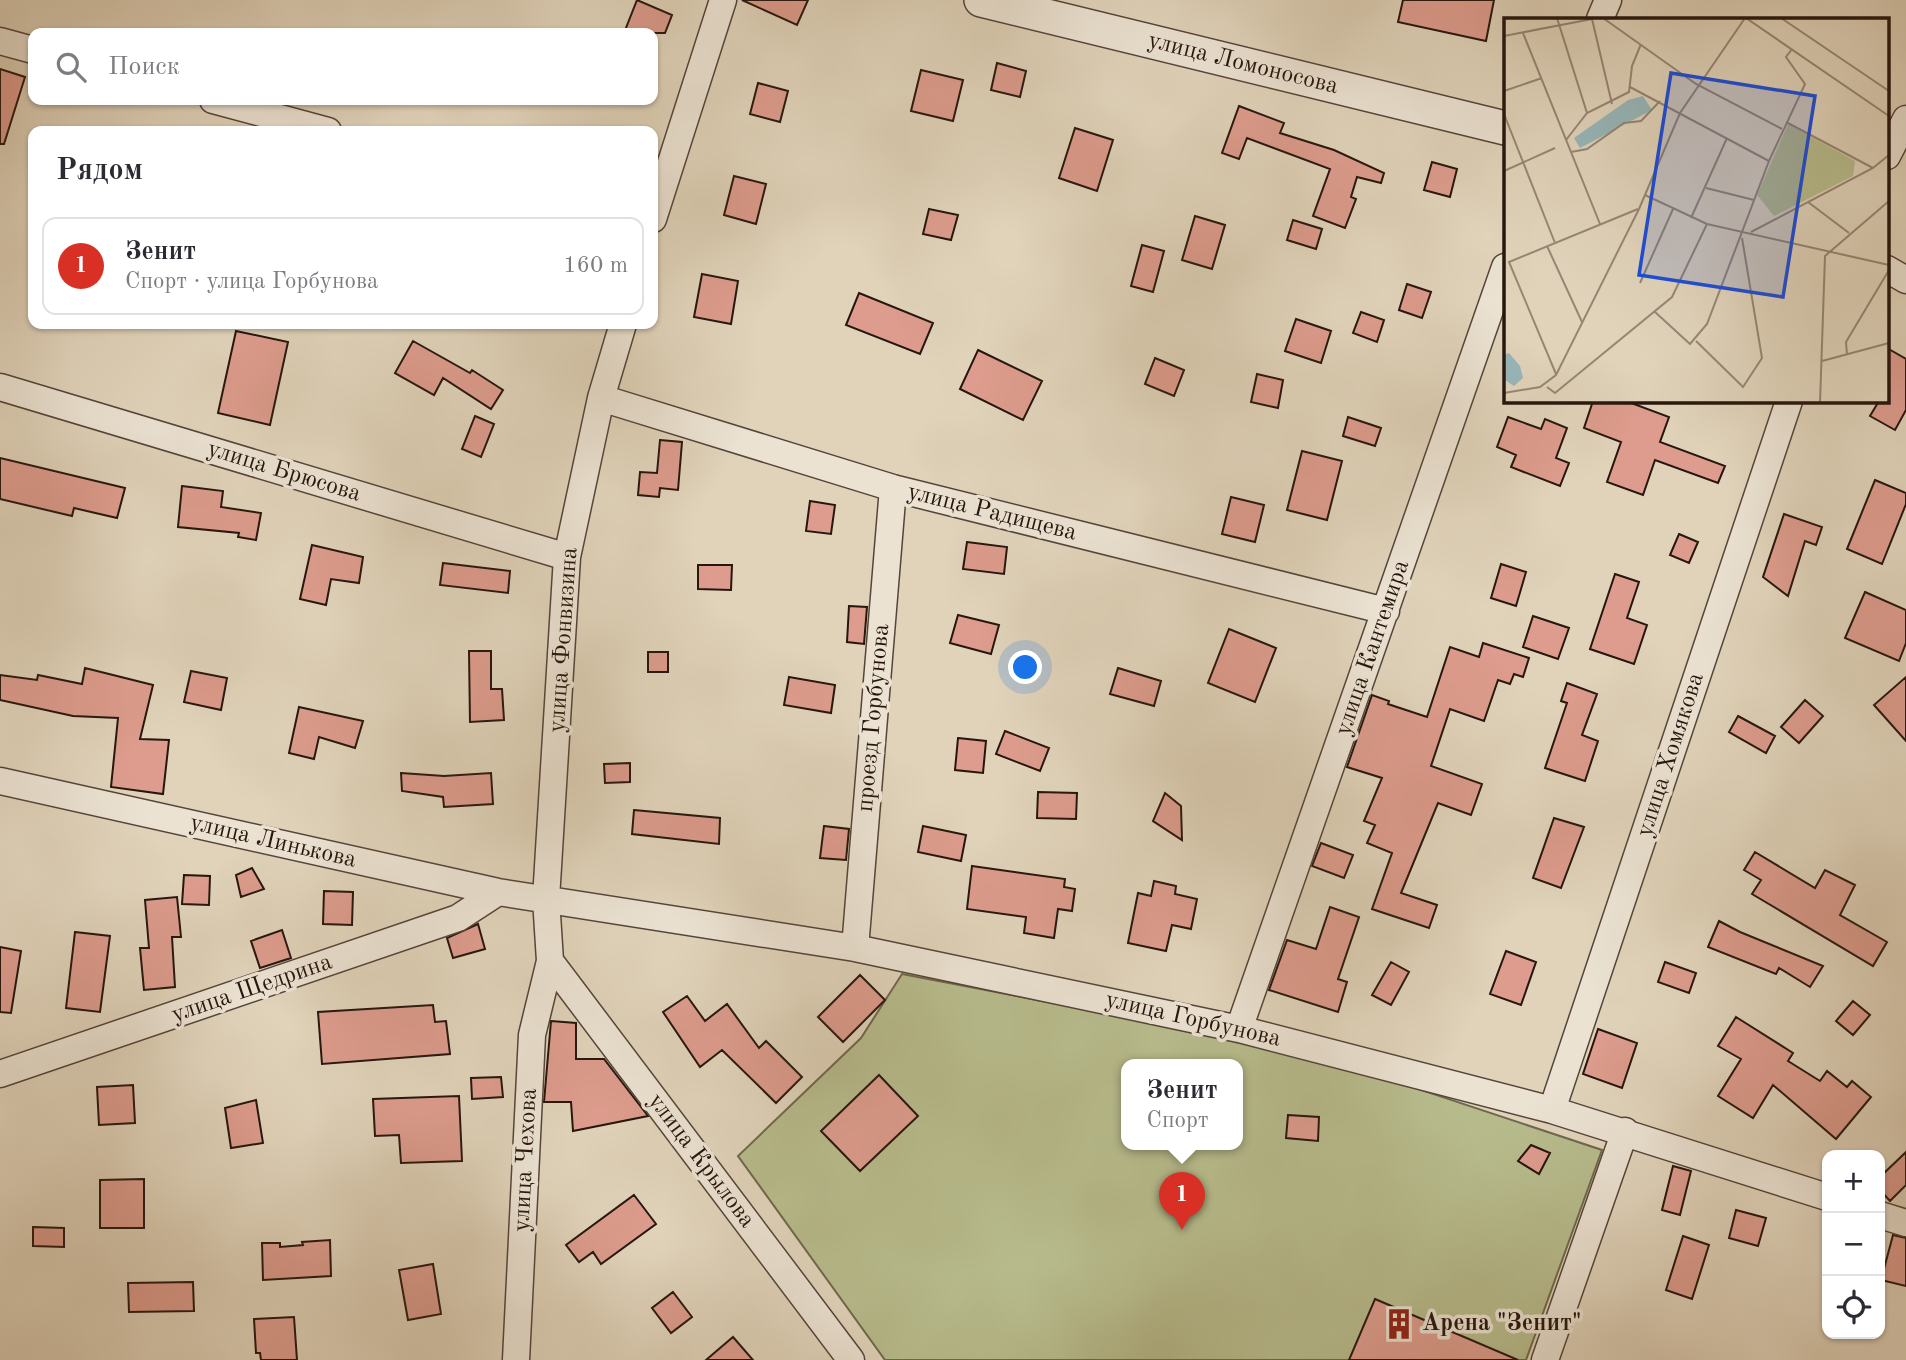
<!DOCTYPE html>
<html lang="ru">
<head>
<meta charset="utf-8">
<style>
  body { margin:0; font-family:"Old Standard TT",serif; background:#f7f7f7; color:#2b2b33 }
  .controls { position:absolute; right:21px; bottom:21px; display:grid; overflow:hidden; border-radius:14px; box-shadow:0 2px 5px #0004 }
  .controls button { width:63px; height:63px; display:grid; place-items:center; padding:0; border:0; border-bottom:2px solid #e1e1e2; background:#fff; color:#2b2b33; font:35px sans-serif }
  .you { position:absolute; left:1026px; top:668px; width:24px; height:24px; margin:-18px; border:5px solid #fff; border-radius:50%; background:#1a73e8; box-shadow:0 0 0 10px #1a73e833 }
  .badge { display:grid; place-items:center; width:46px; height:46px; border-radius:50%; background:#d93025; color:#fff; font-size:23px; font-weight:700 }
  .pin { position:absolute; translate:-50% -58px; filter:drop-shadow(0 2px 4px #0008) }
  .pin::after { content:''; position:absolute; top:37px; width:24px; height:21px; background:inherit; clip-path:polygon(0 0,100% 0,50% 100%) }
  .popup { position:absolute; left:1121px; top:1059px; width:122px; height:91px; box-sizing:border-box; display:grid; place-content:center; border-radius:14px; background:#fff; filter:drop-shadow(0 2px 5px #0005); font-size:23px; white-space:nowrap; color:#7c7c81 }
  .popup b { font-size:26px; color:#2b2b33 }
  .popup::after { content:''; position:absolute; left:50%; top:100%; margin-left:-14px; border:14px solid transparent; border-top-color:#fff }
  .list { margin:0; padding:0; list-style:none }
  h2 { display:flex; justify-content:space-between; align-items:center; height:91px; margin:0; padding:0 28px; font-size:30px }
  h2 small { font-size:23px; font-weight:400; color:#7c7c81 }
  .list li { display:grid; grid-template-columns:46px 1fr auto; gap:21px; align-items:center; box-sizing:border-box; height:98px; margin:0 14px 14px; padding:0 14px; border:2px solid #e1e1e2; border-radius:14px }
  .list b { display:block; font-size:26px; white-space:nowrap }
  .list p { margin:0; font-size:23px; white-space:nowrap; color:#7c7c81 }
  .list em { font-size:23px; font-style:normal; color:#7c7c81 }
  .icon { flex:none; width:38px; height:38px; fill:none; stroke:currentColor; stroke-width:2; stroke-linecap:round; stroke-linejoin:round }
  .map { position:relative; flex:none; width:1906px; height:1360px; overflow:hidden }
  .search { position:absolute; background:#fff; box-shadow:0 2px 5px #0004; left:28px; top:28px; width:630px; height:77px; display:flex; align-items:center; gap:18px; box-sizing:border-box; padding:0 24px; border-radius:14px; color:#7c7c81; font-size:26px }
  .panel { position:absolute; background:#fff; box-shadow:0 2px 5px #0004; left:28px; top:126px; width:630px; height:203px; border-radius:14px }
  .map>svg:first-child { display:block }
  .green { fill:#b7bb8c; stroke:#6f684d; stroke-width:2; fill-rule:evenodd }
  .building { fill:#dd9c8d; stroke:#27160e; stroke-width:2 }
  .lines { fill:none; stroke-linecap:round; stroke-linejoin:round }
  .minor-casing { stroke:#554539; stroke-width:29 }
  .tertiary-casing { stroke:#554539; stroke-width:36 }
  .minor { stroke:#ebe2d2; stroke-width:26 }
  .tertiary { stroke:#ebe2d2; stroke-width:33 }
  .labels { text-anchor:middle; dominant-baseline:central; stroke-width:7; stroke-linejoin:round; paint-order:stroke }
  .street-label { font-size:24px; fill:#27160e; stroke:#ebe2d2 }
  .poi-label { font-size:24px; font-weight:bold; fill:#27160e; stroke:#ebe2d2; text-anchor:start }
  .inset-road { fill:none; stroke:#968775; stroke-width:2 }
  .view { fill:#1d4ed8; fill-opacity:0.15; stroke:#1d4ed8; stroke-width:3.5 }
  .inset-edge { fill:none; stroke:#27160e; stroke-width:3.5 }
</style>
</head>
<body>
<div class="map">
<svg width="1906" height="1360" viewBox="0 0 1906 1360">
  <rect width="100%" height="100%" fill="#e0d3ba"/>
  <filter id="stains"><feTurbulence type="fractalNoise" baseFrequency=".00286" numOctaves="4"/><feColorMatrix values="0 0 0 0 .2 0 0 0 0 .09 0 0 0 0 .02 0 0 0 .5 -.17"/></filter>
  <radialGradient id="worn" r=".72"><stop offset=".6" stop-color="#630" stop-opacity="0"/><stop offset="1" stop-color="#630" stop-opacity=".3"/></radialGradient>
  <path class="green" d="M902 974 1307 1052 1602 1150 1526 1360H885L738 1156 861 1038ZM1126 1064H1238V1144H1126Z"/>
  <path class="building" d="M637 0 672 15 665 33H624Z
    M742 0H808L797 25Z
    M1403 0H1494L1486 41 1398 22Z
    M997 63 1026 71 1020 97 991 90Z
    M0 69 25 77 4 144H0Z
    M921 70 963 80 953 121 911 111Z
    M758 83 788 91 780 122 750 114Z
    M1239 106 1284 123 1280 133 1334 150 1384 173 1381 183 1357 177 1351 197 1356 199 1345 228 1313 216 1330 169 1247 138 1239 159 1222 153Z
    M1075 128 1113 140 1097 191 1059 178Z
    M1432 162 1457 169 1450 197 1424 190Z
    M734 176 766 184 756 224 724 215Z
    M929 209 958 215 951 240 923 234Z
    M1195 216 1225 225 1212 269 1182 260Z
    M1293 220 1322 229 1316 249 1287 240Z
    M1142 245 1164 251 1153 292 1131 286Z
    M702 274 738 281 731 324 694 317Z
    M1407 284 1431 292 1422 318 1399 310Z
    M859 293 933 323 920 354 846 325Z
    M1361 312 1384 320 1377 342 1353 333Z
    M1296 319 1331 331 1321 363 1285 351Z
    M236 331 288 342 270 425 218 413Z
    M413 341 470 373 472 370 503 390 491 409 443 378 434 395 395 373Z
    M1887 348 1906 359V410L1895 430 1870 416 1879 401H1887Z
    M978 350 1042 381 1023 420 960 389Z
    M1155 358 1184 370 1174 396 1145 384Z
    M1257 374 1283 380 1278 408 1251 402Z
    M1593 401H1626L1669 417 1660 442 1725 466 1718 483 1655 460 1643 495 1607 482 1621 442 1584 428Z
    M475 416 494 424 481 457 462 449Z
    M1348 417 1381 428 1375 446 1343 436Z
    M1508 417 1541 429 1545 419 1567 428 1556 458 1569 463 1560 486 1511 467 1516 455 1497 447Z
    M660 440 682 442 678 490 660 488 659 497 638 495 640 472 657 473Z
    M1302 451 1342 461 1327 520 1287 510Z
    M0 458 125 488 117 518 74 508 72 516 0 499Z
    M1875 480 1906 493V504L1882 564 1847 549Z
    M182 486 223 491 221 507 261 513 256 540 238 537 239 533 178 527Z
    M1231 497 1264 505 1255 542 1222 534Z
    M810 501 835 505 831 534 806 531Z
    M1784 514 1822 527 1816 545 1805 541 1788 596 1763 577Z
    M1679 534 1698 542 1689 563 1670 555Z
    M967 542 1007 547 1004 574 963 569Z
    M312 545 363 557 359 583 331 579 326 605 300 599Z
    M443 563 510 571 508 593 440 585Z
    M1501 564 1526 572 1516 606 1491 598Z
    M698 565H732L731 590 698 589Z
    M1615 574 1639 582 1627 618 1647 625 1634 664 1590 649Z
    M1865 592 1906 610V643L1899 661 1845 638Z
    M849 606 867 607 864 644 847 642Z
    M958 615 999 625 991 654 950 643Z
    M1533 616 1569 628 1558 659 1523 647Z
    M1229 629 1276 648 1255 702 1208 683Z
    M1483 643 1529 658 1523 677 1514 674 1510 684 1498 680 1484 721 1450 709 1431 766 1482 784 1471 815 1438 803 1401 893 1437 905 1429 928 1372 909 1392 853 1367 843 1375 825 1364 821 1382 778 1347 767 1372 695 1389 701 1388 704 1427 717 1450 647 1479 657Z
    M469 651H491V689H502L504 720 470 722Z
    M648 652H668V672H648Z
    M85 668 153 685 140 739 169 740 163 794 111 787 118 718 73 716 0 700V675L37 680 38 675 82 684Z
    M1118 668 1161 681 1154 706 1110 694Z
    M191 671 227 678 221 710 184 702Z
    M789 677 835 685 831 713 784 705Z
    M1906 677V741L1874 705Z
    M1567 683 1597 694 1582 735 1598 741 1585 781 1545 768 1567 703 1561 701Z
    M1805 700 1823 716 1799 743 1781 727Z
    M299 707 363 721 355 748 319 737 314 759 289 753Z
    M1738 716 1775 736 1766 753 1729 732Z
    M1005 731 1049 748 1040 771 996 754Z
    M958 738 986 741 983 773 955 770Z
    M630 763V782L605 783 604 764Z
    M401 773 444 776 491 773 493 804 444 807 443 797 402 791Z
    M1038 792 1077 793 1076 819 1037 818Z
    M1165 793 1181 806 1182 840 1153 821Z
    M634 810 720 818 719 844 632 834Z
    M1554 818 1584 827 1561 888 1533 878Z
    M824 826 849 829 846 860 820 858Z
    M923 826 966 835 961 861 918 852Z
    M1321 843 1353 855 1344 878 1312 866Z
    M1755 852 1815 888 1825 870 1855 885 1840 915 1887 942 1873 966 1752 894 1761 880 1744 870Z
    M972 866 1065 879 1064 887 1075 889 1072 911 1058 909 1054 938 1024 933 1026 917 967 909Z
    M252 868 264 889 241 897 236 875Z
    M184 875 210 876 209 905 182 904Z
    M1154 881 1176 886 1175 894 1197 899 1191 929 1172 925 1166 951 1128 943 1138 893 1151 896Z
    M324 891 353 892 352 925 323 924Z
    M177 897 181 937H172L175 987 144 990 140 948H149L145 900Z
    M1330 907 1359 917 1338 979 1347 982 1338 1012 1269 990 1287 940 1316 949Z
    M1719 921 1740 932 1823 966 1810 987 1779 968 1776 974 1708 947Z
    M478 924 485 949 453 958 447 938Z
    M282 930 291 958 260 968 251 941Z
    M75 932 110 936 100 1012 66 1008Z
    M0 947 21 951 11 1013 0 1012Z
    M1506 951 1536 962 1521 1005 1490 994Z
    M1391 962 1409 972 1391 1005 1372 995Z
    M1665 962 1696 973 1689 993 1658 982Z
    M860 975 885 1000 843 1042 818 1017Z
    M687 996 705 1021 727 1004 759 1048 766 1041 802 1077 776 1103 722 1050 700 1067 663 1012Z
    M1853 1001 1870 1015 1853 1035 1836 1021Z
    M433 1005 435 1022 446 1021 450 1054 322 1064 318 1012Z
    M1736 1017 1793 1053 1788 1061 1820 1081 1827 1071 1847 1087 1852 1081 1871 1097 1836 1139 1773 1085 1753 1118 1718 1096 1741 1059 1718 1046Z
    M551 1021 576 1023V1059H604L648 1116 573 1131 571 1102H544Z
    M1598 1029 1637 1043 1622 1088 1583 1074Z
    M879 1075 918 1116 860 1171 821 1131Z
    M501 1077 503 1097 472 1099 471 1078Z
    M133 1085 135 1123 99 1125 97 1087Z
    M459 1096 462 1161 401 1163 399 1135 375 1136 373 1099Z
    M256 1100 263 1143 231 1148 225 1108Z
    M1288 1115 1319 1117 1318 1141 1286 1138Z
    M1531 1145 1550 1153 1539 1174 1518 1161Z
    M1906 1152V1185L1890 1201 1880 1190V1177Z
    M1673 1166 1691 1171 1680 1215 1662 1210Z
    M144 1179V1228H100V1180Z
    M634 1195 656 1224 601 1264 593 1252 579 1262 566 1245Z
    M1736 1210 1766 1218 1758 1246 1729 1238Z
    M33 1227 64 1228V1247L33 1246Z
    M1893 1235 1906 1238V1286L1881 1280Z
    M1683 1236 1709 1245 1692 1299 1666 1290Z
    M330 1240 331 1276 263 1280 262 1243H280V1247L303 1245 302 1242Z
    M433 1264 441 1314 408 1320 399 1270Z
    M193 1282 194 1311 129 1312 128 1283Z
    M673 1292 692 1317 671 1333 652 1308Z
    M1375 1299 1518 1360H1349Z
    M294 1317 297 1360H261L260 1353H256L254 1319Z
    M733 1337 753 1360H706Z"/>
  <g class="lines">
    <defs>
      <path id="minor" d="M1600 19 1608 0
        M0 41 33 50
        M213 100 328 131
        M1887 156 1906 119
        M653 219 723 0
        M1887 269 1906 280
        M0 387 567 557
        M601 398 893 488 1386 611
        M0 781 498 892 855 948 1239 1029 1552 1110 1827 1197
        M855 948 893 488
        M550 961 851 1360
        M1239 1029 1505 267
        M0 1074 458 918 498 892
        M1552 1110 1789 401
        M1880 1215 1906 1223
        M516 1360 532 1035 550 961 546 899 567 557 601 398 623 324
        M1545 1360 1625 1131"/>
      <path id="tertiary" d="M981 0 1505 128"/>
    </defs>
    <use href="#minor" class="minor-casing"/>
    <use href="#tertiary" class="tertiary-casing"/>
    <use href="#minor" class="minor"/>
    <use href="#tertiary" class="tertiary"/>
  </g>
  <defs>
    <symbol id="building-bare" viewBox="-9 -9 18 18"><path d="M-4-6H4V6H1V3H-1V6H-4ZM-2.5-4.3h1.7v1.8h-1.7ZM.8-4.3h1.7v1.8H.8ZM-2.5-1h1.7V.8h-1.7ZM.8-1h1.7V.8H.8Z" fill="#8f2418" stroke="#ebe2d2" stroke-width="2.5" paint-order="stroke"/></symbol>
  </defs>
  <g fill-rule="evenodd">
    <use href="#building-bare" x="1377" y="1302" width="44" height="44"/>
  </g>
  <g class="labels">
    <g class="street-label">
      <text transform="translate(1243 64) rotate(14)">улица Ломоносова</text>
      <text transform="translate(284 472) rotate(17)">улица Брюсова</text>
      <text transform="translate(992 513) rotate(14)">улица Радищева</text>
      <text transform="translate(564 640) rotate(-86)">улица Фонвизина</text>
      <text transform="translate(1373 648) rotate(-71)">улица Кантемира</text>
      <text transform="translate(874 718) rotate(-85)">проезд Горбунова</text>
      <text transform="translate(1671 755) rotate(-72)">улица Хомякова</text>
      <text transform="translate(273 842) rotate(13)">улица Линькова</text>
      <text transform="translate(252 989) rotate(-19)">улица Щедрина</text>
      <text transform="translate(1193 1020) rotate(13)">улица Горбунова</text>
      <text transform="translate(526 1160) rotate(-87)">улица Чехова</text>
      <text transform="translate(701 1161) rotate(53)">улица Крылова</text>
    </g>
    <g class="poi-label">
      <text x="1422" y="1324">Арена "Зенит"</text>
    </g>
  </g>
  <g transform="translate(1504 18)">
    <rect width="385" height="385" fill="#e0d3ba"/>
    <path d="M284 106 351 143 349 158 270 198 253 177Z" fill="#b7bb8c"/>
    <path d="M139 78 148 92 76 130 70 120 124 82ZM5 335 16 348 19 360 10 368 1 362 0 337Z" fill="#97b6b9"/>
    <path class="inset-road" d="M53 0 83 95M99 0 192 66 278 111M242 0 385 98M277 0 385 73M88 1 108 86M19 15 96 206M0 18 88 1M126 69 265 143M0 73 38 60M0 96 51 225M282 104 369 150M62 122 83 95 125 74 128 48 137 26M67 134 83 131 120 105 137 103 156 83M0 153 51 130M202 170 250 182M141 177 203 206 385 247M304 184 345 215M187 200 223 120M247 214 369 150 385 137M43 228 78 304M136 265 169 191M151 294 186 326 203 306 265 143 301 66 282 39 288 31M192 323 239 369 258 340 238 220M343 337 342 324 385 252M318 343 385 325M52 356 5 244 134 191M43 369 51 375 168 279 203 206M0 375 36 369 52 357 135 191 176 95 241 0M316 385 321 238 385 183"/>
    <path class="view" d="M167 55 311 78 279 279 135 257Z"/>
    <rect width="385" height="385" class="inset-edge"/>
  </g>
  <rect width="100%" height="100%" filter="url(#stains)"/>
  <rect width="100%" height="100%" fill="url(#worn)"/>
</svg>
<div class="controls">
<button>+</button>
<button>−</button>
<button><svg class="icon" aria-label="locate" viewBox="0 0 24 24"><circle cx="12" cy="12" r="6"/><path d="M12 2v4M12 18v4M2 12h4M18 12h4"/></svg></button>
</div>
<div class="you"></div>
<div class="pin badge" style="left:1182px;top:1230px">1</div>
<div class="popup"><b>Зенит</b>Спорт</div>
<div class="search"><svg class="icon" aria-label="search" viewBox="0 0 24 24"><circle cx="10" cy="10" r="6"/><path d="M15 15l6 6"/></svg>Поиск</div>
<section class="panel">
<h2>Рядом<small></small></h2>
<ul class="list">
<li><span class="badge">1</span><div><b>Зенит</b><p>Спорт · улица Горбунова</p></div><em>160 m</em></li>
</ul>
</section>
</div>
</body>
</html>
